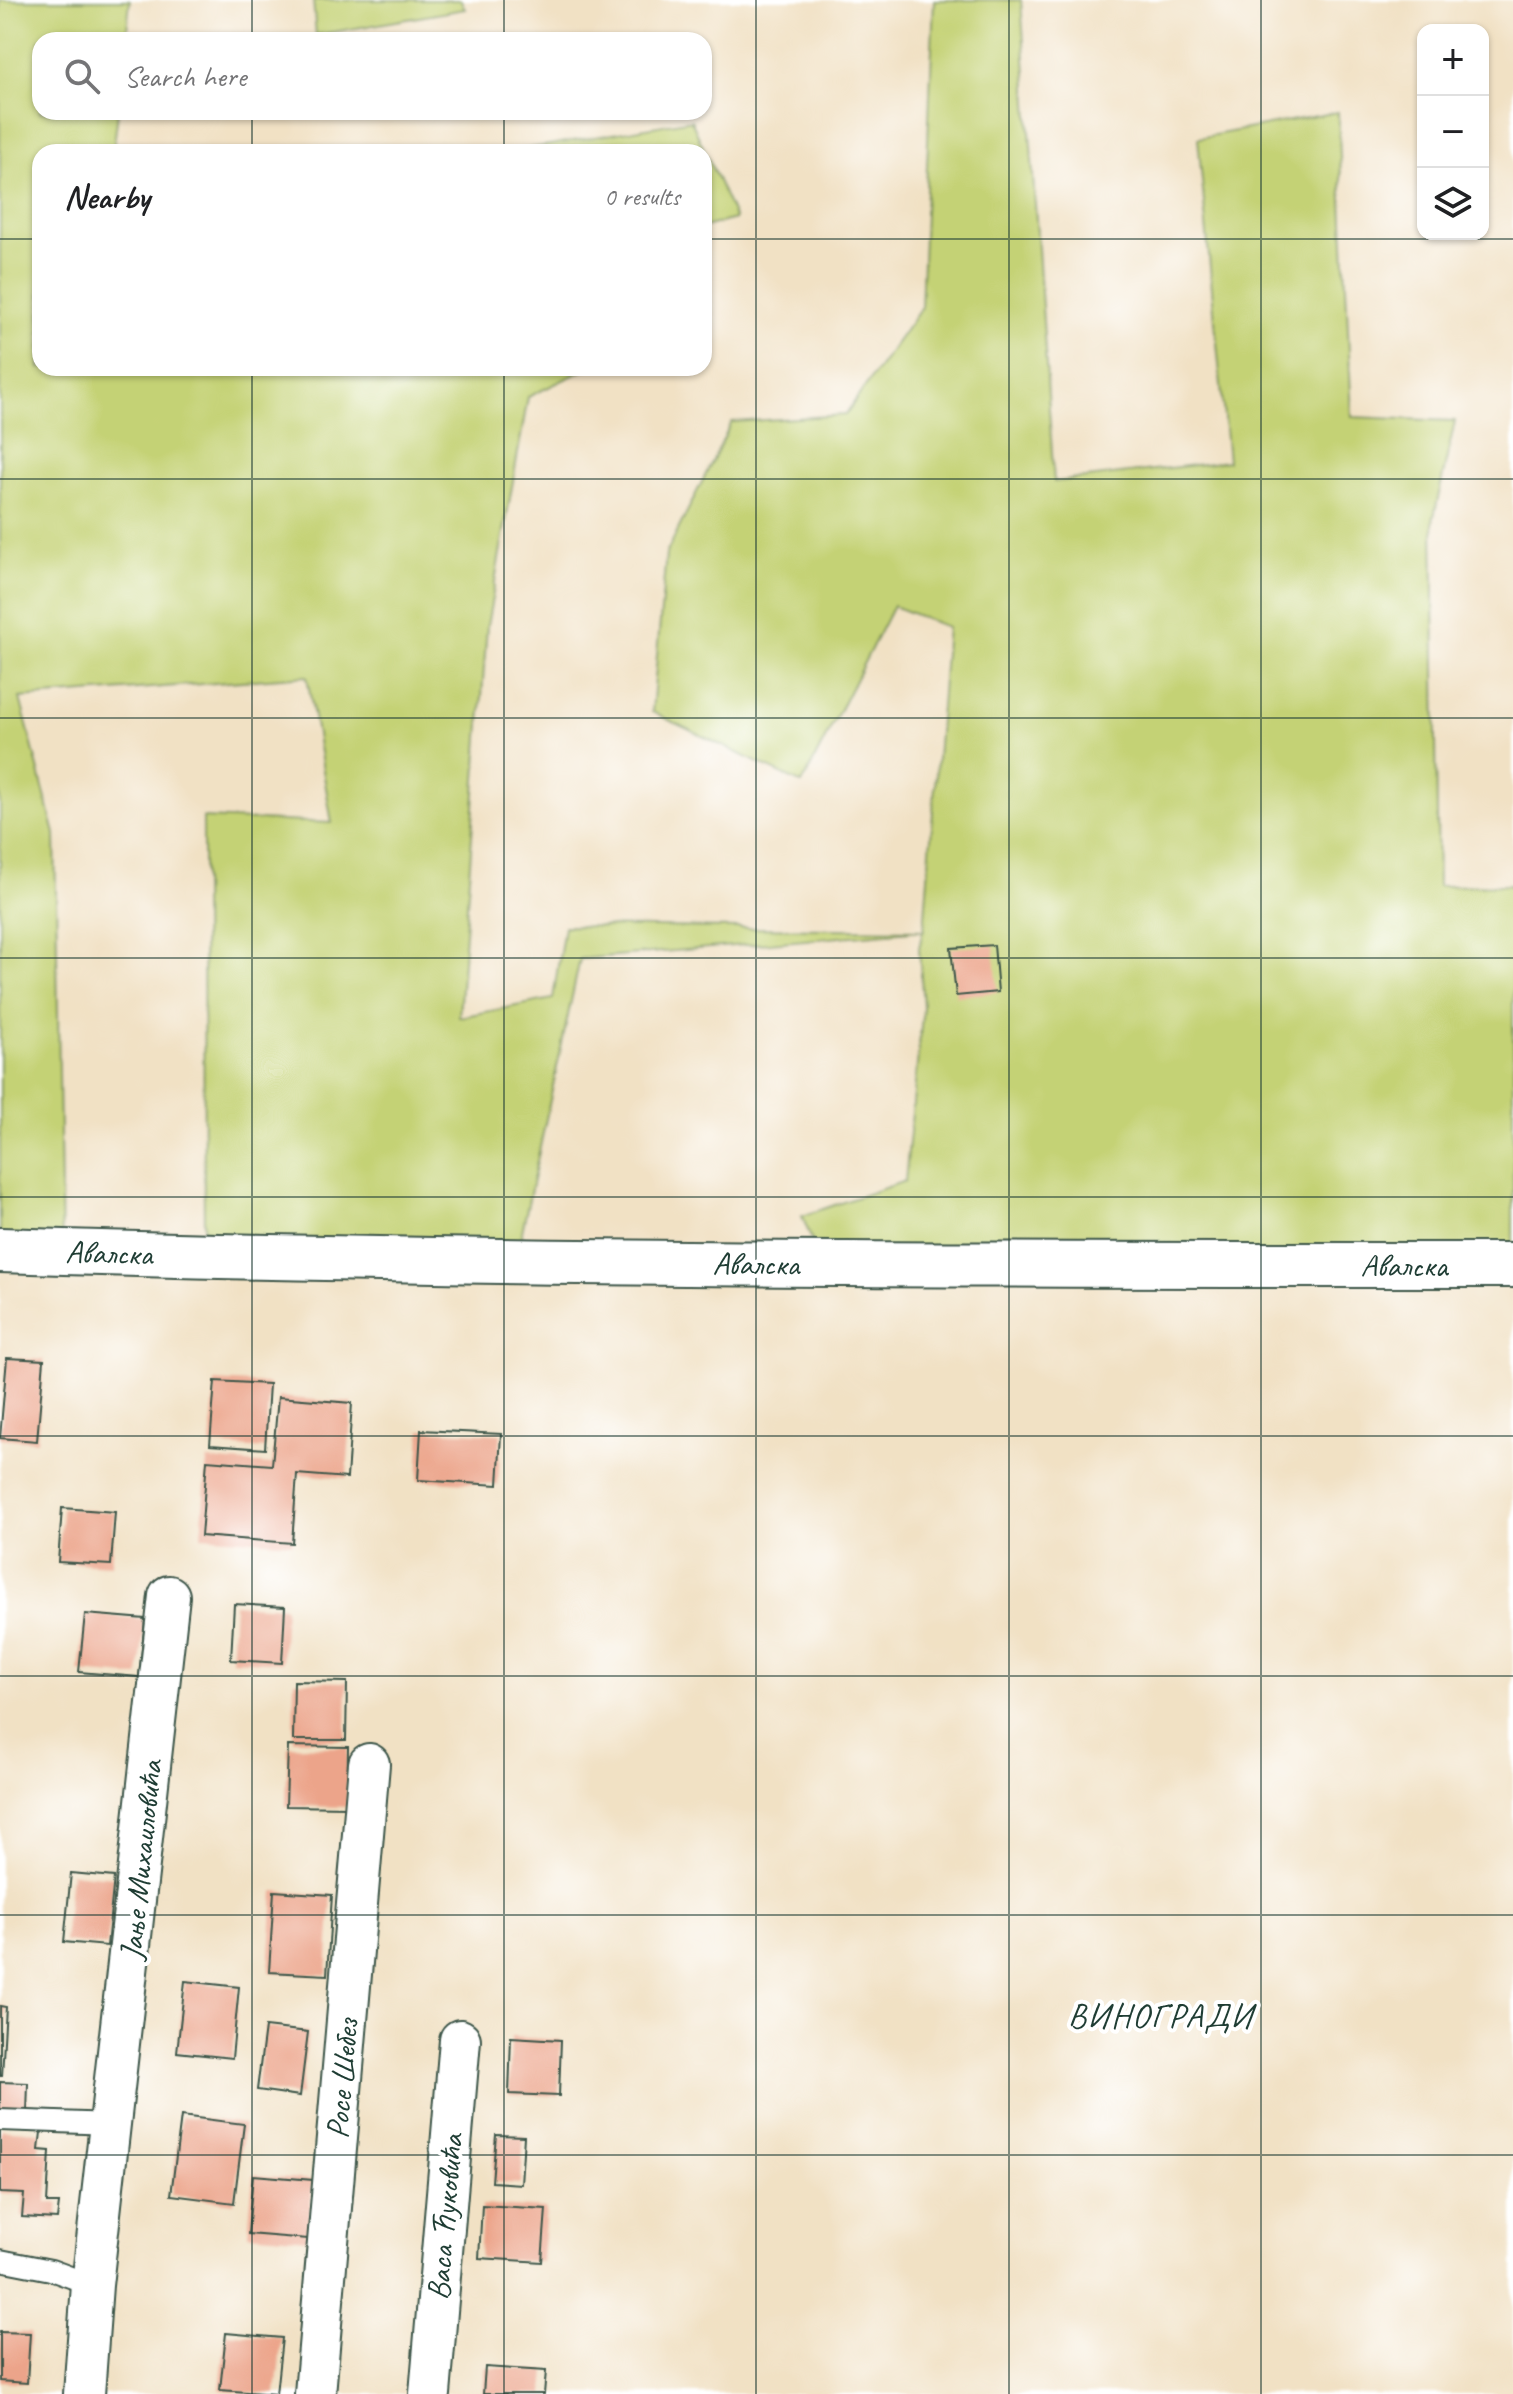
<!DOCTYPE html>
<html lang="en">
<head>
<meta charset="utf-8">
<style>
  body { margin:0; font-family:Caveat,sans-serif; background:#f2f2f2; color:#202124 }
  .controls { position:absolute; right:24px; top:24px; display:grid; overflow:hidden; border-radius:16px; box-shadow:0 2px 6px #0004 }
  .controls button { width:72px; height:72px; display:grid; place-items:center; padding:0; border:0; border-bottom:2px solid #e0e0e0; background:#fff; color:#202124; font:40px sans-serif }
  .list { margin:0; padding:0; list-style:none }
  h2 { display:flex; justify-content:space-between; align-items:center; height:104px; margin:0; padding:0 32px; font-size:34px }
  h2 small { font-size:26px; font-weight:400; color:#757577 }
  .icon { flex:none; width:44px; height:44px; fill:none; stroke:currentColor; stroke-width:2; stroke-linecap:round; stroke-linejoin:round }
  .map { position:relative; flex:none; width:1513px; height:2394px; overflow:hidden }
  .search { position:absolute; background:#fff; box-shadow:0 2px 6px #0004; left:32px; top:32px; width:680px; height:88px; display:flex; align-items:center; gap:20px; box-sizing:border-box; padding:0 28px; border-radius:24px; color:#757577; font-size:30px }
  .panel { position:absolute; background:#fff; box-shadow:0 2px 6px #0004; left:32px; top:144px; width:680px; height:232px; border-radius:24px }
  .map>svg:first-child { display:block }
  .green { fill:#c4d274; stroke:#728854; stroke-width:2 }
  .building { fill:#eca48a }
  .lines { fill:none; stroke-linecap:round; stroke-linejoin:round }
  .service-casing { stroke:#3e564a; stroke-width:24 }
  .minor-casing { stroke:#3e564a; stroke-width:44 }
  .secondary-casing { stroke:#3e564a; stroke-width:48 }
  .service { stroke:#fff; stroke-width:20 }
  .minor { stroke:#fff; stroke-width:40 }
  .secondary { stroke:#fff; stroke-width:44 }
  .grid { fill:none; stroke:#1f3d34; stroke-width:2; stroke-opacity:0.55 }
  .labels { text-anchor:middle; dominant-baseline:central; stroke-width:8; stroke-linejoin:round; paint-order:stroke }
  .street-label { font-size:32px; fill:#1f3d34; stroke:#fff }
  .neighbourhood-label { font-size:34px; letter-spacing:2px; fill:#1f3d34; stroke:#fff }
</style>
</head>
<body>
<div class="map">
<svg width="1513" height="2394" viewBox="0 0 1513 2394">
  <rect width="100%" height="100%" fill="#fff"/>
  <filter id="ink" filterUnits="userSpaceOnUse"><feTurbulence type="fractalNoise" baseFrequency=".0125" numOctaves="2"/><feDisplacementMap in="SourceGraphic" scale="16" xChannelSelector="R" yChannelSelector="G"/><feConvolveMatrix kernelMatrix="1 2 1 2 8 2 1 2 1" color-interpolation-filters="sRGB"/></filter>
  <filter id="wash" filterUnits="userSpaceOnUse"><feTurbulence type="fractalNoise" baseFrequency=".006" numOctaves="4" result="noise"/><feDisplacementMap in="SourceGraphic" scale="32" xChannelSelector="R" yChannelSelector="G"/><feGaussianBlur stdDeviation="1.8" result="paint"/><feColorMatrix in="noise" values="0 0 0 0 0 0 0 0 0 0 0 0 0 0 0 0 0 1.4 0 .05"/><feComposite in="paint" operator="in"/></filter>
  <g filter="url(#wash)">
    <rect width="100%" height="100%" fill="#f1e1c4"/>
    <path class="green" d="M0 0H130L126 40H40V112H118L113 152H40V368H588L528 397 487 626 459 1017 553 999 564 926 924 930 947 627 893 606 802 784 652 712 666 554 732 422 845 415 921 308 934 0H1021L1054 482 1228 461 1198 138 1338 112 1352 417 1455 421 1433 521 1438 886 1513 885V1265H822L802 1216 905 1181 923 1007 919 948 923 930 580 959 516 1260 204 1256 203 818 332 823 307 676 20 698 55 834 62 1252 0 1250Z
      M313 0H461L465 9 316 35Z
      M691 120 735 219 704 227V152H510Z"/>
    <g id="blocks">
      <path class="building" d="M994 945 998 992 956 996 951 948Z
        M7 1358 44 1360 37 1441 0 1438Z
        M215 1381 269 1384 265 1449 210 1445Z
        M278 1397 352 1403 347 1478 297 1474 292 1543 201 1536 207 1460 272 1465Z
        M421 1430 501 1434 498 1485 418 1480Z
        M62 1508 115 1512 111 1565 58 1562Z
        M234 1604 285 1607 282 1663 231 1660Z
        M85 1614 145 1619 139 1677 79 1672Z
        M294 1681 347 1682 346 1740H293Z
        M288 1746 348 1747 347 1807 286 1806Z
        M71 1873 114 1877 107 1946 64 1942Z
        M274 1891 332 1895 327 1975 269 1972Z
        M185 1981 239 1987 232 2058 177 2052Z
        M0 2006 6 2007 2 2076H0Z
        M265 2027 308 2032 300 2096 257 2090Z
        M511 2037 561 2040 559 2096 509 2094Z
        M0 2082 28 2083 27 2114 0 2112Z
        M181 2116 244 2124 234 2203 171 2195Z
        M0 2129 41 2132 39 2150 50 2151 47 2203H59L57 2219 22 2217 24 2194 0 2193Z
        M496 2135 524 2136 521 2184 492 2182Z
        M253 2175 313 2180 308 2239 248 2234Z
        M482 2205 546 2209 542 2262 479 2258Z
        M0 2332 30 2333 27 2383 0 2381Z
        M226 2333 282 2338 276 2394 220 2390Z
        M485 2367 546 2371 544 2394H483Z"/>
    </g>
  </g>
  <g filter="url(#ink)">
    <use href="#blocks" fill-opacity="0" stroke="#3e564a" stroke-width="2"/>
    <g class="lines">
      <defs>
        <path id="service" d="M0 2120 112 2124
          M0 2260 51 2270 92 2285"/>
        <path id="minor" d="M84 2394 92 2285 169 1596
          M315 2394 369 1764
          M430 2394 460 2040"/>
        <path id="secondary" d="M0 1250C504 1266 1009 1265 1513 1265"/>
      </defs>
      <use href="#service" class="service-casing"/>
      <use href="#minor" class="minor-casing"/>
      <use href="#secondary" class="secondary-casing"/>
      <use href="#service" class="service"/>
      <use href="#minor" class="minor"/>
      <use href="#secondary" class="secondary"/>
    </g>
  </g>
  <path class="grid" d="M252 0V40M504 0V40M756 0V2394M1009 0V2394M1261 0V2394M252 112V152M504 112V152M0 239H40M704 239H1513M252 368V2394M504 368V2394M0 479H1513M0 718H1513M0 958H1513M0 1197H1513M0 1436H1513M0 1676H1513M0 1915H1513M0 2155H1513"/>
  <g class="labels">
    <g class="street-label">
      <text transform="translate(109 1253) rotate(2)">Авалска</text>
      <text transform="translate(756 1264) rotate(1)">Авалска</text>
      <text x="1404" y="1265">Авалска</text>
      <text transform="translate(141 1860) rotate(-84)">Јање Михаиловића</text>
      <text transform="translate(342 2079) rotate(-85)">Росе Шебез</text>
      <text transform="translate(445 2217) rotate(-85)">Васа Ћуковића</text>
    </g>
    <g class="neighbourhood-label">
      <text x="1161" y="2015">ВИНОГРАДИ</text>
    </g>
  </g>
</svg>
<div class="controls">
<button>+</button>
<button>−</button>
<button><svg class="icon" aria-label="layers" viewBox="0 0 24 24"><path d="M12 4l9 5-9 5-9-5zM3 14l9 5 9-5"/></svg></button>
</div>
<div class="search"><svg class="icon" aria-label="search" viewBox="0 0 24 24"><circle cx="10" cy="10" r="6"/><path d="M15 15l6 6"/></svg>Search here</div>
<section class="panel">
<h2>Nearby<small>0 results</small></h2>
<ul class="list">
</ul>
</section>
</div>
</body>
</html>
